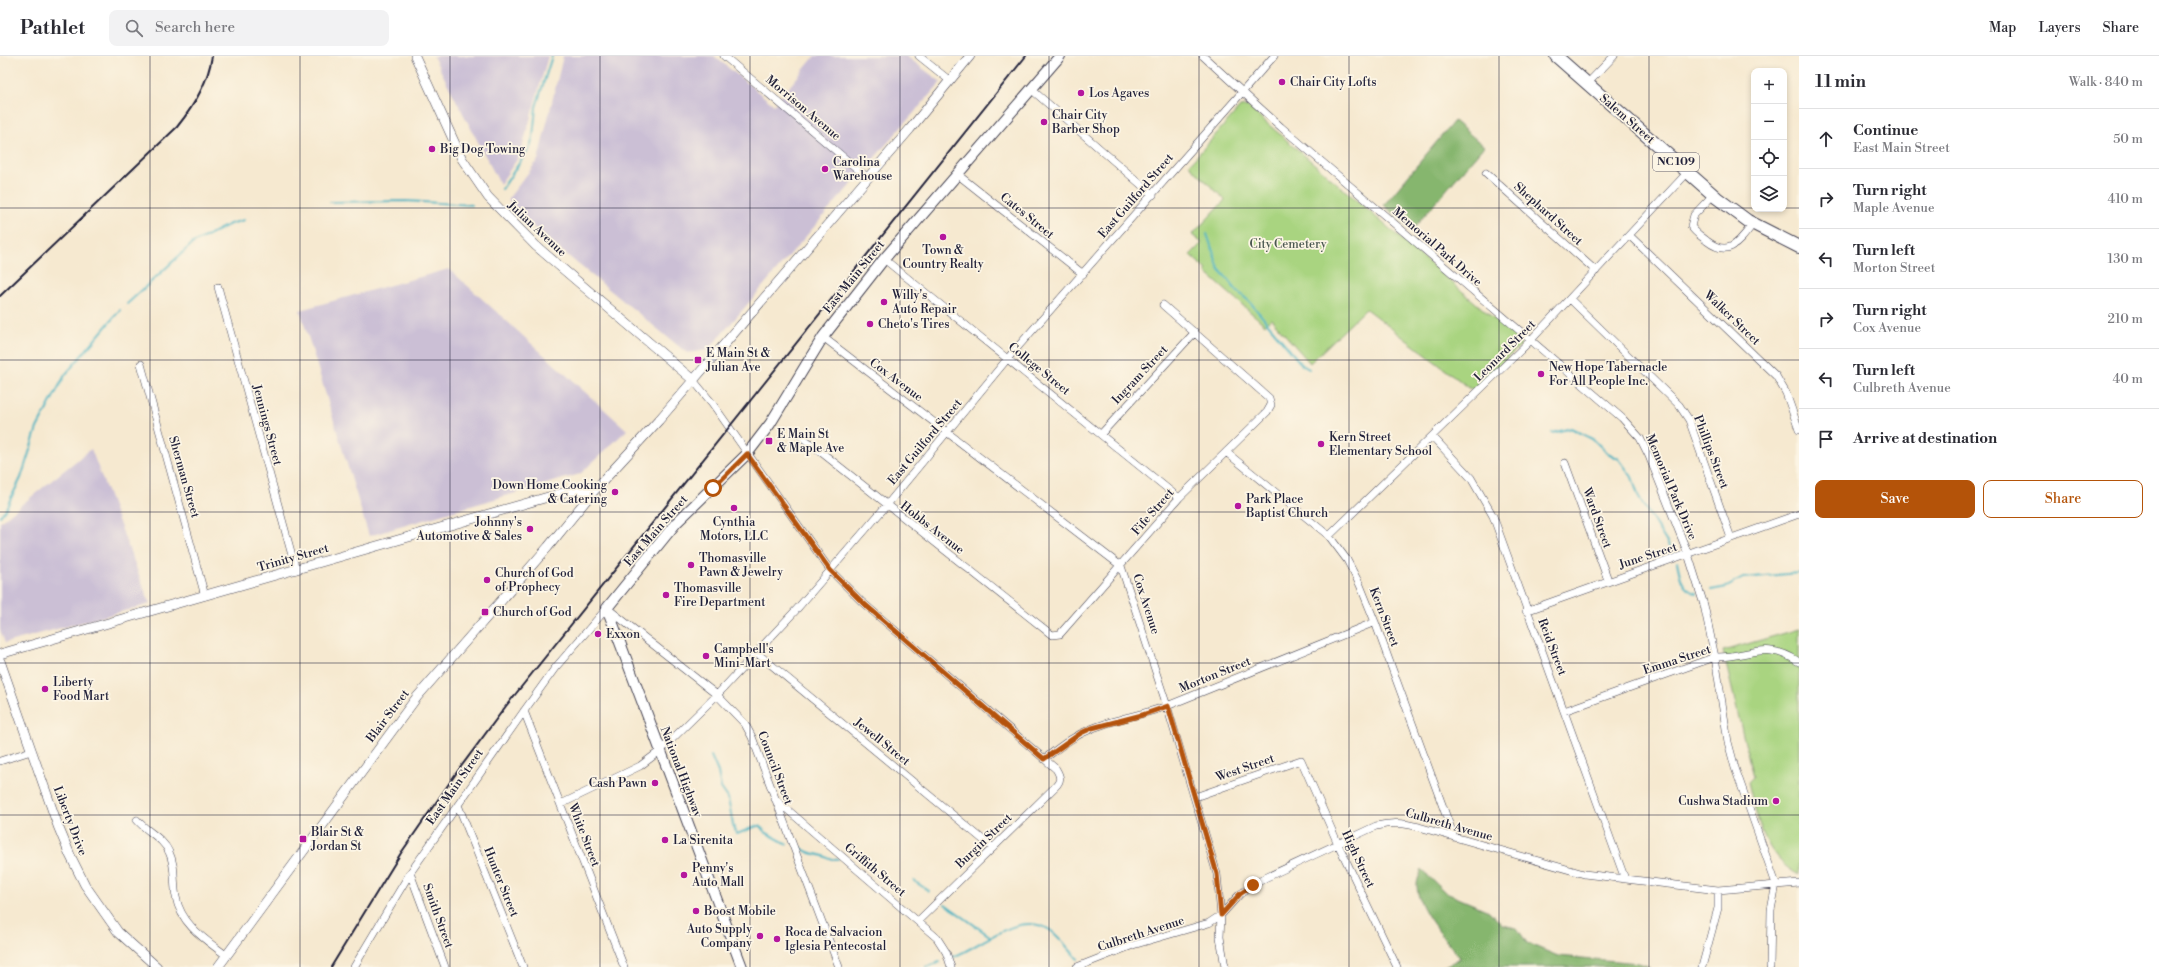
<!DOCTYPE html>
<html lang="en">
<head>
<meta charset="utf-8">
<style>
  body { margin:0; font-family:"Libre Bodoni",serif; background:#f2f2f3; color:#2b2b33 }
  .controls { position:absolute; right:12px; top:12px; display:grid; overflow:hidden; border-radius:8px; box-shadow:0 2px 6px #0003 }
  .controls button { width:36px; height:36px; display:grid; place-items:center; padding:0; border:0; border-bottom:1px solid #e1e1e2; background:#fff; color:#2b2b33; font:20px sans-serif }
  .stop { position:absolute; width:12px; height:12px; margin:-9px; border:3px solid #b45309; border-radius:50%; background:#fff }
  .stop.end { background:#b45309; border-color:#fff; box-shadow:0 1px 4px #0008 }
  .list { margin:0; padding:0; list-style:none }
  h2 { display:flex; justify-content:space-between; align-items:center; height:52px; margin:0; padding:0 16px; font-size:17px }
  h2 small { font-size:13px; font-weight:400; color:#7c7c81 }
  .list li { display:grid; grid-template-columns:26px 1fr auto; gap:12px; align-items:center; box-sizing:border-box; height:60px; padding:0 16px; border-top:1px solid #e1e1e2 }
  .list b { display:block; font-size:15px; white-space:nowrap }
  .list p { margin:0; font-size:13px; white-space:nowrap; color:#7c7c81 }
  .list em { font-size:13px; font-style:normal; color:#7c7c81 }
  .actions { display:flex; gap:8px; padding:12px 16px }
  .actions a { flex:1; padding:9px 0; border:1px solid #b45309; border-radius:8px; text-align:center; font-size:14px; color:#b45309 }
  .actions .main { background:#b45309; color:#fff }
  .icon { flex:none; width:22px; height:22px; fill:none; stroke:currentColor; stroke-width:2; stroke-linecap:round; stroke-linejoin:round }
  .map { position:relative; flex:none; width:1799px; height:911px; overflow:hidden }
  header { display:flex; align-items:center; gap:24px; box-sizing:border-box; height:56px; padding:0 20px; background:#fff; border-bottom:1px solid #e1e1e2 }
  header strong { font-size:19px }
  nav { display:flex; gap:22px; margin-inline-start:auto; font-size:14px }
  .search { width:280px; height:36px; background:#f2f2f3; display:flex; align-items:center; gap:10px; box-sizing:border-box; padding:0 14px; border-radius:8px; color:#7c7c81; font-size:15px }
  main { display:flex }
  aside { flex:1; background:#fff }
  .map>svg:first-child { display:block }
  .industrial { fill:#cbbfd5 }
  .green { fill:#a9d480; stroke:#667b5e }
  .forest { fill:#86b66e; stroke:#546c54 }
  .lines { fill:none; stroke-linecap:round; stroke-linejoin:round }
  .stream { stroke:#45b2c2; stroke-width:2 }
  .minor-casing { stroke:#424051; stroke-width:8 }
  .tertiary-casing { stroke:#424051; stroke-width:10 }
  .secondary-casing { stroke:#424051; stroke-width:12 }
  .primary-casing { stroke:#424051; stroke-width:14 }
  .minor { stroke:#fff; stroke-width:7 }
  .tertiary { stroke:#fff; stroke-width:9 }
  .secondary { stroke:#fff; stroke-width:10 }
  .primary { stroke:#fff; stroke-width:12 }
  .rail { stroke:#22223b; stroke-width:2 }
  .route { stroke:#b45309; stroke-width:5 }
  .grid { fill:none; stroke:#22223b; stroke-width:1; stroke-opacity:0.55 }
  .poi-dot { fill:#b5179e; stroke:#fcf5e5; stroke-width:1.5 }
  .labels { text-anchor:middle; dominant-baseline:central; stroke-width:3.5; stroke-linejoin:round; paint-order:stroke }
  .shield { fill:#fcf5e5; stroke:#63616e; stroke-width:1 }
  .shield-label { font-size:11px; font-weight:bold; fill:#22223b }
  .poi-label { font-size:12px; fill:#22223b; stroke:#fcf5e5; text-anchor:start }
  .street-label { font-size:12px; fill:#22223b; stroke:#fcf5e5 }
  .park-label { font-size:12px; fill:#4a5750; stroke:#fcf5e5 }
</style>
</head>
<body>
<header>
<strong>Pathlet</strong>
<div class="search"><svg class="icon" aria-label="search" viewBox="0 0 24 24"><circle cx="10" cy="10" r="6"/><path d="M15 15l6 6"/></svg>Search here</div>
<nav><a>Map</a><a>Layers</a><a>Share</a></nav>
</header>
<main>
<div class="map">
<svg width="1799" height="911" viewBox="0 0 1799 911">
  <rect width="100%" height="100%" fill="#fcf5e5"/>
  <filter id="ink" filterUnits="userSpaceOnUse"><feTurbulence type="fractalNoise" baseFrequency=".025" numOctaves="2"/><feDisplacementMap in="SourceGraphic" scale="8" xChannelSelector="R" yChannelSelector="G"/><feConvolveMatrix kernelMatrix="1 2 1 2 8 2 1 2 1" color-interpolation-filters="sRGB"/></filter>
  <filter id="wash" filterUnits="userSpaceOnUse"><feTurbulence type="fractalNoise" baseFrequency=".012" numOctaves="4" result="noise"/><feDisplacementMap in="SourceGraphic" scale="16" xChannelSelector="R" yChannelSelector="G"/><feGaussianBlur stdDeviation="0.9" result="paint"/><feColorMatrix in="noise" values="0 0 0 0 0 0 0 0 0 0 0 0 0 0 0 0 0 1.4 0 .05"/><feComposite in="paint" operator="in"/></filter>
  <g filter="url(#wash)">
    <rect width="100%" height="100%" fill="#f6e9d0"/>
    <path class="industrial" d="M433 0H548L520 99 500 128Z
      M563 0H714L774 49 815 0H906L941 26 826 157 708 294 687 297 551 186 513 153 508 143 538 104Z
      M449 213 627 374 580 418 369 480 300 254Z
      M91 393 150 548 5 587 0 574V466Z"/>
    <path class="green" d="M1247 50 1520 285 1521 289 1472 334 1366 253 1310 307 1271 263 1265 269 1205 216 1207 214 1190 199 1202 187 1192 179 1225 144 1189 109 1240 51Z
      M1799 573V819C1764 801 1757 762 1748 726L1753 721 1723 595Z"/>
    <path class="forest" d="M1454 65 1484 90 1412 174 1384 149Z
      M1422 814 1446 837 1489 855 1502 869 1517 872 1527 887 1558 900 1639 907 1650 911H1444L1460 902C1446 883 1416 853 1417 828 1417 824 1420 818 1422 814Z"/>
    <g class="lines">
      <path class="stream" d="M502 133 530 91 533 81 536 51 552 0
        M330 146 406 145 472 149
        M1207 178 1219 213 1224 219 1237 235 1250 246 1302 309 1309 313
        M127 248 193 187 230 168 244 164
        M1552 377 1571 372 1594 384 1606 396 1619 403 1632 421 1639 442 1674 498
        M0 460 5 454 21 422 37 372 65 319 120 254
        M1677 506C1680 519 1681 534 1696 537
        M1711 534 1727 531 1743 522 1799 517
        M711 700 718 716 721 732 728 742 733 769 737 778 757 770H760L765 776 787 788
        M797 790C802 791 803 794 808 796 815 799 823 798 829 803H838
        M914 825 929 835
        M945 848 991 881
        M953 901C982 890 1018 854 1050 874 1060 881 1069 894 1078 903
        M926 911 940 906"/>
    </g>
  </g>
  <g filter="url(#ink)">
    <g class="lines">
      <defs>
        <path id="minor" d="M724 0 868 122
          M919 0 949 24
          M1203 0 1281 71 1622 362 1640 382 1649 400 1688 498 1704 549 1715 601 1728 686 1735 712 1776 828 1771 854 1770 911
          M1587 28 1614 0
          M1031 33 1153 139
          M1486 117 1596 215
          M957 118 1083 218
          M1713 139 1694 159 1691 170C1695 177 1701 180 1707 185 1729 202 1739 186 1753 168
          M1630 180 1776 320 1786 337 1799 374
          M884 203 1179 442
          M218 231 296 514
          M1570 243 1679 349 1689 364 1731 482
          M823 281 1121 510 1167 650 1217 818 1221 859 1220 881 1225 911
          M141 308 205 540
          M693 324 712 347 830 514 862 546 1056 713C1061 721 1061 725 1055 731L918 865
          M797 377 1052 579 1060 578 1179 442 1267 356 1271 349 1269 342 1163 249
          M1101 378 1195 276
          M1433 381 1471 422 1493 460 1625 823
          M1226 396 1329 480 1347 504 1360 529 1375 566 1454 781
          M1565 407 1608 524
          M1329 480 1530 285 1688 116
          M1526 555 1799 458
          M757 597 993 792
          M524 655 624 911
          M1564 655 1715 601C1750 602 1764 583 1799 606
          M1044 703C1059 692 1073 680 1091 673 1113 663 1143 659 1167 650L1375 566
          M0 705 31 695
          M1195 741 1301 704 1338 788 1397 911
          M775 743 937 882 946 896 951 911
          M561 748 640 710 660 695 717 639 796 554 886 450 1008 302 1274 0
          M458 749 523 911
          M137 764C147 776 163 782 169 796 176 810 173 826 176 841 181 869 206 884 227 900
          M410 817 445 911
          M354 911 410 817 524 655 555 612 607 552 717 639 745 668 752 681 839 911
          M1077 911 1133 889 1209 867 1221 859 1240 838 1265 822 1376 770C1392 766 1403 767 1419 771L1584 818 1718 834 1799 827
          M1702 911 1718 852V834"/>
        <path id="tertiary" d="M415 0 462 103 488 141 536 190 693 324
          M0 598 569 435 583 434 592 437
          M0 605 58 770 70 799 85 829 118 876 157 911
          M218 911 417 641 548 491 592 437 659 364 910 73 970 0"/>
        <path id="secondary" d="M742 911 607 552 676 467 747 398 770 368 823 281 884 203 1060 0"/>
        <path id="primary" d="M1556 0 1717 142 1748 165 1799 191"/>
      </defs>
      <use href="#minor" class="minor-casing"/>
      <use href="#tertiary" class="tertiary-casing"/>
      <use href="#secondary" class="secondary-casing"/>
      <use href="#primary" class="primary-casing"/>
      <use href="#minor" class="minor"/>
      <use href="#tertiary" class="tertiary"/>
      <use href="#secondary" class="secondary"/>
      <use href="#primary" class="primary"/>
      <path class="rail" d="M0 240 177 71C194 50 208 27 212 0
        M331 911 401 797 457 716 506 650 1026 0"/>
    </g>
  </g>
  <g class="lines" filter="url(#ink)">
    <path class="route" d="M713 432 747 398 830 514 862 546 1044 703 1081 677 1092 672 1142 659 1168 650 1217 818 1221 859 1240 838 1253 829"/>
  </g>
  <path class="grid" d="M150 0V911M300 0V911M450 0V911M600 0V911M750 0V911M900 0V911M1049 0V911M1199 0V911M1349 0V911M1499 0V911M1649 0V911M0 152H1754M1784 152H1799M0 304H1799M0 456H1799M0 607H1799M0 759H1799"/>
  <g class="poi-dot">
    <circle cx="1282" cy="26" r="4"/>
    <circle cx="1081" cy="37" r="4"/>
    <circle cx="1044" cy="66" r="4"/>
    <circle cx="432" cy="93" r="4"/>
    <circle cx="825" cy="113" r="4"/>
    <circle cx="943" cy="181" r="4"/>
    <circle cx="884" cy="246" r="4"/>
    <circle cx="870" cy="268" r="4"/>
    <rect x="694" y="300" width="8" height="8" rx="2"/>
    <circle cx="1541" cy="318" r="4"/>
    <rect x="765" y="381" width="8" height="8" rx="2"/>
    <circle cx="1321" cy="388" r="4"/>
    <circle cx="615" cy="436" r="4"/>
    <circle cx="1238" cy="450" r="4"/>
    <circle cx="734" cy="452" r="4"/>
    <circle cx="530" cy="473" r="4"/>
    <circle cx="691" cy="509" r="4"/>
    <circle cx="487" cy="524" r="4"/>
    <circle cx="666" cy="539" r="4"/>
    <rect x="481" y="552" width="8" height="8" rx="2"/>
    <circle cx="598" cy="578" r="4"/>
    <circle cx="706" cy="600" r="4"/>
    <circle cx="45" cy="633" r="4"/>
    <circle cx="655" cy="727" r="4"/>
    <circle cx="1776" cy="745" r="4"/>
    <rect x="299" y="779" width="8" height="8" rx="2"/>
    <circle cx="665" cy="784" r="4"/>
    <circle cx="684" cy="819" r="4"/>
    <circle cx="696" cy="855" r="4"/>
    <circle cx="760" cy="880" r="4"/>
    <circle cx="777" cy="883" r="4"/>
  </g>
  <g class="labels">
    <rect class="shield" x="1653" y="97" width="46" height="18" rx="3"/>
    <g class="shield-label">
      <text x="1676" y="106">NC 109</text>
    </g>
    <g class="poi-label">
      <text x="1290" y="26">Chair City Lofts</text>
      <text x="1089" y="37">Los Agaves</text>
      <text x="1052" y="59">Chair City<tspan x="1052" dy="14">Barber Shop</tspan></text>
      <text x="440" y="93">Big Dog Towing</text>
      <text x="833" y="106">Carolina<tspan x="833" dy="14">Warehouse</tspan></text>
      <text x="943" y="194" text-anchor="middle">Town &amp;<tspan x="943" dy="14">Country Realty</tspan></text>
      <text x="892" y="239">Willy's<tspan x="892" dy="14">Auto Repair</tspan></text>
      <text x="878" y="268">Cheto's Tires</text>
      <text x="706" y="297">E Main St &amp;<tspan x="706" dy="14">Julian Ave</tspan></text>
      <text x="1549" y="311">New Hope Tabernacle<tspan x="1549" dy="14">For All People Inc.</tspan></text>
      <text x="777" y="378">E Main St<tspan x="777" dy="14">&amp; Maple Ave</tspan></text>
      <text x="1329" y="381">Kern Street<tspan x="1329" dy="14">Elementary School</tspan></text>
      <text x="607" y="429" text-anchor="end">Down Home Cooking<tspan x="607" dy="14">&amp; Catering</tspan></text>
      <text x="1246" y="443">Park Place<tspan x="1246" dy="14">Baptist Church</tspan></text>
      <text x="522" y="466" text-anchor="end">Johnny's<tspan x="522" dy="14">Automotive &amp; Sales</tspan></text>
      <text x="734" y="466" text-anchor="middle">Cynthia<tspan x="734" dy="14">Motors, LLC</tspan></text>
      <text x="699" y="502">Thomasville<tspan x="699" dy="14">Pawn &amp; Jewelry</tspan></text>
      <text x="495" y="517">Church of God<tspan x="495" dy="14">of Prophecy</tspan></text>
      <text x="674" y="532">Thomasville<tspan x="674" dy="14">Fire Department</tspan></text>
      <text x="493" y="556">Church of God</text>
      <text x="606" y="578">Exxon</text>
      <text x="714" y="593">Campbell's<tspan x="714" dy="14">Mini-Mart</tspan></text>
      <text x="53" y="626">Liberty<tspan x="53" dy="14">Food Mart</tspan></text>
      <text x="647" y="727" text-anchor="end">Cash Pawn</text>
      <text x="1768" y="745" text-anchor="end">Cushwa Stadium</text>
      <text x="311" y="776">Blair St &amp;<tspan x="311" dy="14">Jordan St</tspan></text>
      <text x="673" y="784">La Sirenita</text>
      <text x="692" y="812">Penny's<tspan x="692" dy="14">Auto Mall</tspan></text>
      <text x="704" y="855">Boost Mobile</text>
      <text x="752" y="873" text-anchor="end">Auto Supply<tspan x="752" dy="14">Company</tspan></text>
      <text x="785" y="876">Roca de Salvacion<tspan x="785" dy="14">Iglesia Pentecostal</tspan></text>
    </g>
    <g class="street-label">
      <text transform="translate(803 52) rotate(40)">Morrison Avenue</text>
      <text transform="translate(1627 63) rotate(41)">Salem Street</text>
      <text transform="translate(1136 140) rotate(-49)">East Guilford Street</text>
      <text transform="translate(1548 158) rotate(42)">Shephard Street</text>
      <text transform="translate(1027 160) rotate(39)">Cates Street</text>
      <text transform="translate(537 173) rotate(43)">Julian Avenue</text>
      <text transform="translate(1437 191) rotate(41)">Memorial Park Drive</text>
      <text transform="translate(854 221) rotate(-51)">East Main Street</text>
      <text transform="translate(1732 262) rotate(44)">Walker Street</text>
      <text transform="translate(1505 295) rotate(-45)">Leonard Street</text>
      <text transform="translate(1039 313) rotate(39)">College Street</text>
      <text transform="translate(1140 319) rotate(-47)">Ingram Street</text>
      <text transform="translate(896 324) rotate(37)">Cox Avenue</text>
      <text transform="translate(267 369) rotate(75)">Jennings Street</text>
      <text transform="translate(925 386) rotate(-50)">East Guilford Street</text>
      <text transform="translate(1711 396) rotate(69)">Phillips Street</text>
      <text transform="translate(184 421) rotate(74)">Sherman Street</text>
      <text transform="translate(1671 431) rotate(67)">Memorial Park Drive</text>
      <text transform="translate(1153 456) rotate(-49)">Fife Street</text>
      <text transform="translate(1597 462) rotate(70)">Ward Street</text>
      <text transform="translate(932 472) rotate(38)">Hobbs Avenue</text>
      <text transform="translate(656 475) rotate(-49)">East Main Street</text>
      <text transform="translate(1648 500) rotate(-18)">June Street</text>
      <text transform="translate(293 502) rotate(-16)">Trinity Street</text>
      <text transform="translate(1146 548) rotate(72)">Cox Avenue</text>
      <text transform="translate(1384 561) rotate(69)">Kern Street</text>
      <text transform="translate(1552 591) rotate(69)">Reid Street</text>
      <text transform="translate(1677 604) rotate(-18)">Emma Street</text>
      <text transform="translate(1215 619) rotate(-22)">Morton Street</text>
      <text transform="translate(388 660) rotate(-53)">Blair Street</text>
      <text transform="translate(882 686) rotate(39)">Jewell Street</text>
      <text transform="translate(775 712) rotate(69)">Council Street</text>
      <text transform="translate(1245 712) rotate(-19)">West Street</text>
      <text transform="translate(681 716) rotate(69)">National Highway</text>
      <text transform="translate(455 731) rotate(-55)">East Main Street</text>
      <text transform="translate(70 765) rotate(69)">Liberty Drive</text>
      <text transform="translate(1449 769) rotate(16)">Culbreth Avenue</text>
      <text transform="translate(584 779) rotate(69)">White Street</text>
      <text transform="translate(984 785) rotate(-44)">Burgin Street</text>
      <text transform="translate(1358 803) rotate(65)">High Street</text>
      <text transform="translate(875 814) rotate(40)">Griffith Street</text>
      <text transform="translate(501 826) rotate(68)">Hunter Street</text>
      <text transform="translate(438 860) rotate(70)">Smith Street</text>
      <text transform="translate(1141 878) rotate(-18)">Culbreth Avenue</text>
    </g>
    <g class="park-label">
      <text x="1288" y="188">City Cemetery</text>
    </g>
  </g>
</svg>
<div class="controls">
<button>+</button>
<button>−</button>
<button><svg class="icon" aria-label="locate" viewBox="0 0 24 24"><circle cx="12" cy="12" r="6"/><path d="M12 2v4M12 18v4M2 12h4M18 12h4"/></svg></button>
<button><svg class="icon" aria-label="layers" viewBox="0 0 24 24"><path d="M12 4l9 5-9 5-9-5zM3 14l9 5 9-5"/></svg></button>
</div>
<div class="stop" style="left:713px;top:432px"></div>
<div class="stop end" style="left:1253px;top:829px"></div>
</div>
<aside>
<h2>11 min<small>Walk · 840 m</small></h2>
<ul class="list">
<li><svg class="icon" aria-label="ahead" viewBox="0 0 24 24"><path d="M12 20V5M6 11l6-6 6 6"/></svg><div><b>Continue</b><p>East Main Street</p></div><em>50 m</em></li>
<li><svg class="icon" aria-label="right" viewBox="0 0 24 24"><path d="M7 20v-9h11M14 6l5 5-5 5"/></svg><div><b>Turn right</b><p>Maple Avenue</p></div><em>410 m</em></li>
<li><svg class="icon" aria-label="left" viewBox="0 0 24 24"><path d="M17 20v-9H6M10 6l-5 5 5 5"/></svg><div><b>Turn left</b><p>Morton Street</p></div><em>130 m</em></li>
<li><svg class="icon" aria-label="right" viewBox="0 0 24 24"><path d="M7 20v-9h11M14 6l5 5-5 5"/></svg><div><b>Turn right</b><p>Cox Avenue</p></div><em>210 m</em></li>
<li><svg class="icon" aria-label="left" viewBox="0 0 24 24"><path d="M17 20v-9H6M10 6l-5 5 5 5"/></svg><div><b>Turn left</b><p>Culbreth Avenue</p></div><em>40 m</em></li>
<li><svg class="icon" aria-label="arrive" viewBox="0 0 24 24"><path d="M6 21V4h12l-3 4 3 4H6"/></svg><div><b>Arrive at destination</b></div></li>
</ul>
<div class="actions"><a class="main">Save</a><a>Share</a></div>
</aside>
</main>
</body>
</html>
